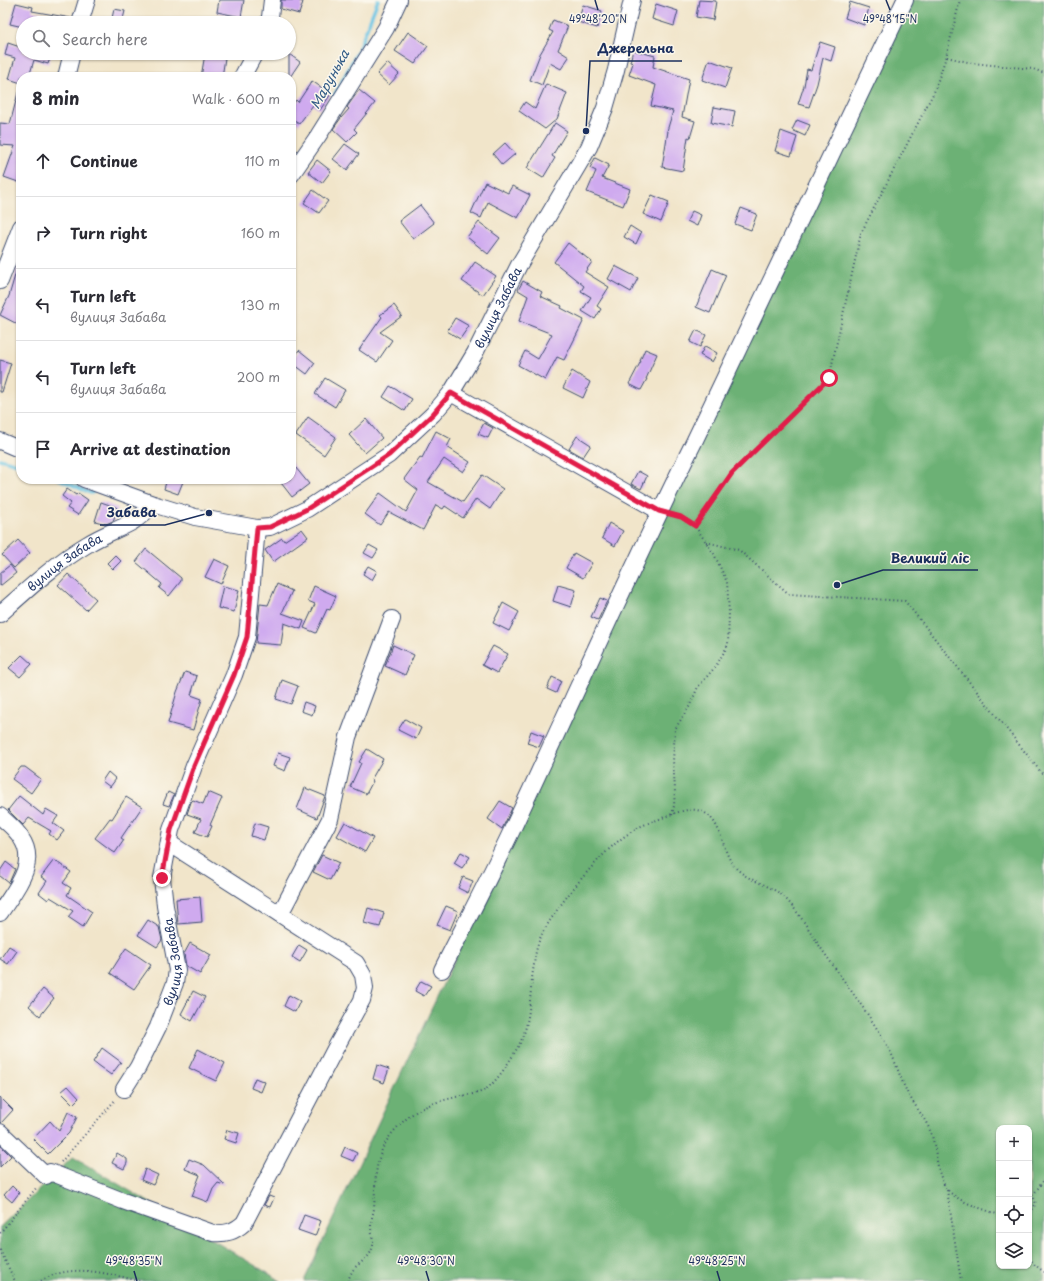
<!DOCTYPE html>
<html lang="en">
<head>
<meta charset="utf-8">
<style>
  body { margin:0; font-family:"Playpen Sans",sans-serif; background:#f2f2f3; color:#2b2b33 }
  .controls { position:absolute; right:12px; bottom:12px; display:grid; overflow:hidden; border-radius:8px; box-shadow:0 1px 3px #0004 }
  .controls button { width:36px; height:36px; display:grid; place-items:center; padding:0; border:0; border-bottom:1px solid #e1e1e2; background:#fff; color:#2b2b33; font:20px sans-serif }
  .stop { position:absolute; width:12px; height:12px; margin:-9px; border:3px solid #e11d48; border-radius:50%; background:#fff }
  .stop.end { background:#e11d48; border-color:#fff; box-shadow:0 1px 4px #0008 }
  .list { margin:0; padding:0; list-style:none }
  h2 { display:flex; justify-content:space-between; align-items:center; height:52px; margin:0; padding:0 16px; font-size:17px }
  h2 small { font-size:13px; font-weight:400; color:#7c7c81 }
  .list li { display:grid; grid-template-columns:26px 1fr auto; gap:12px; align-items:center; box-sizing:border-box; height:72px; padding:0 16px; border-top:1px solid #e1e1e2 }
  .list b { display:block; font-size:15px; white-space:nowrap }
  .list p { margin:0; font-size:13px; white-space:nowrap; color:#7c7c81 }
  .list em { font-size:13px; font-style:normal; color:#7c7c81 }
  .icon { flex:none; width:22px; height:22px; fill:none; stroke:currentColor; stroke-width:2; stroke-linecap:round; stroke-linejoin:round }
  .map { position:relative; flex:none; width:1044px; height:1281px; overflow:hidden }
  .search { position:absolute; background:#fff; box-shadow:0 1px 3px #0004; left:16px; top:16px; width:280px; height:44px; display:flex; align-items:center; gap:10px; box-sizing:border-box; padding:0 14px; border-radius:22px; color:#7c7c81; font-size:15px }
  .panel { position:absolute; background:#fff; box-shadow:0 1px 3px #0004; left:16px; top:72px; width:280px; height:412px; border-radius:16px }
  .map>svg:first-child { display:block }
  .forest { fill:#6cb175; stroke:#44706a; fill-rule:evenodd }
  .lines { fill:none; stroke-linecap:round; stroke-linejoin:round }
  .stream { stroke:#66c3e4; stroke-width:3.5 }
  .building { fill:#cfaaef }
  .minor-casing { stroke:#3b4a6e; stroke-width:18 }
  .path { stroke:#3b4a6e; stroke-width:2; stroke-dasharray:1 3; stroke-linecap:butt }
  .minor { stroke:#fff; stroke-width:16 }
  .route { stroke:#e11d48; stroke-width:5 }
  .ticks { fill:none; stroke:#1b2f5e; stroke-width:1.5 }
  .labels { text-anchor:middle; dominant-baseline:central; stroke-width:3; stroke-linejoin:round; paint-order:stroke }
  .street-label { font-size:12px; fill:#1b2f5e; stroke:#fbf7ec }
  .water-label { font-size:13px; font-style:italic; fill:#325b86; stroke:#fbf7ec }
  .ticks-label { font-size:10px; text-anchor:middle; fill:#1b2f5e; stroke:#fbf7ec; stroke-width:3; stroke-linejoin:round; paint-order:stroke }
  .leader { fill:none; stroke:#1b2f5e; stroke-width:1.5 }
  .callout-dot { fill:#1b2f5e; stroke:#fbf7ec; stroke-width:1.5 }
  .callout-label { font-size:13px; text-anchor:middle; font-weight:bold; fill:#1b2f5e; stroke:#fbf7ec; stroke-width:3; stroke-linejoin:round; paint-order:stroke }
</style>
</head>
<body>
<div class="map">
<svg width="1044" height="1281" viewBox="0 0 1044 1281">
  <rect width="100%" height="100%" fill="#fbf7ec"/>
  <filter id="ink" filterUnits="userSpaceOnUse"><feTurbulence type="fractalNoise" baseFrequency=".025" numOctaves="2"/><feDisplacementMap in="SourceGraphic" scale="8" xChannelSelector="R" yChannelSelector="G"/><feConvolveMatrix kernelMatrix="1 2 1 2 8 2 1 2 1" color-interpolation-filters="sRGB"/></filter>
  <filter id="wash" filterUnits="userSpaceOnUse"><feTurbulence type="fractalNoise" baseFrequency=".012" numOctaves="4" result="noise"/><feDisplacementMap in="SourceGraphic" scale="16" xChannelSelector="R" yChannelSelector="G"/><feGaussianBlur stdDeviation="0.9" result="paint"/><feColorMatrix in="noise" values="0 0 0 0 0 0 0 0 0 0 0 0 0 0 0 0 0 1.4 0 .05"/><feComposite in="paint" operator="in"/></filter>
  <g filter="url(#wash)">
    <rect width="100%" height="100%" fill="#f1e5ca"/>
    <path class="forest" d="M904 0H1044V1281H304ZM999 1128H1029V1266H999Z
      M73 1157 281 1281H0V1227Z"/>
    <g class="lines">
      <path class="stream" d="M334 96 358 50 378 0
        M0 459 21 465
        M59 479 90 493H92L96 488"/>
    </g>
    <g id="blocks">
      <path class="building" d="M219 0H244L241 17 217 12Z
        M281 0H297L303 2 299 14 281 9Z
        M699 0 716 1 713 20 696 17Z
        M850 2 869 8 864 25 845 18Z
        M16 3 33 7 32 11 71 18 70 23H23V27L10 24Z
        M656 4 678 11 674 26 652 19Z
        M583 5 602 11 597 28 578 22Z
        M114 9 125 11 122 23H111Z
        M553 20 568 26 558 50 569 57 561 69 550 63 542 85 530 80 540 54 553 32 549 30Z
        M408 32 428 46 415 64 395 51Z
        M820 42 835 47 831 61 823 58 817 84 809 107 798 104 804 86 807 69 811 70Z
        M8 43 23 48V53H52L48 64 34 60 29 77H21V83L9 79 15 58 5 55Z
        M633 50 655 56 653 67 689 79 682 117 695 121 690 138 688 137 683 171 662 167 668 131H667L673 111 651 106 656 85 629 75 633 63 630 62Z
        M205 54 225 58 222 77H201Z
        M289 54 300 62 290 77H289Z
        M709 60 732 68 725 88 702 80Z
        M387 63 399 74 389 85 377 74Z
        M312 81 331 94 320 110 313 105 299 124 291 119V107L296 100 298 102Z
        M546 84 567 93 557 119 545 129 519 111 525 102 535 109Z
        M359 90 375 103 354 129 357 132 347 142 333 129 341 118 349 109 347 107Z
        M18 93H21V183L4 177 15 146 0 145V123L10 124Z
        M714 107 735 111 732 127 711 123Z
        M797 120 810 125 805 136 792 130Z
        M555 123 567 131 552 156 555 158 543 178 527 168Z
        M781 131 797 137 791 156 775 151Z
        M505 143 515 154 502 165 493 154Z
        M345 144 359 154 347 170 333 159Z
        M595 158 609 165 602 178 630 189 623 206 587 192 596 171 590 168Z
        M317 160 331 171 322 183 308 172Z
        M485 182 508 193 512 186 530 195 518 218 488 202 481 218 471 213Z
        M313 190 328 201 319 213 304 203Z
        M652 195 669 202 661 222 643 214Z
        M420 205 434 223 413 239 399 221Z
        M741 208 757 214 751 230 735 224Z
        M692 211 701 215 697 226 687 221Z
        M479 222 500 238 488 254 467 237Z
        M630 226 641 233 636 244 624 237Z
        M568 243 592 262 585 272 609 287 597 306 601 309 595 319 582 311 591 297 581 291 584 286 554 262Z
        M475 262 496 276 483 295 462 281Z
        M18 265H21V326L0 315 9 296Z
        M615 266 638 278 631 292 608 279Z
        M712 269 726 275 710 313 696 307Z
        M523 281 542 292 540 296 562 306 561 308 584 320 564 360 557 357 545 380 518 365 525 351 538 359 552 334 519 321 528 296 518 290Z
        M394 305 402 316 380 332 392 340 377 362 359 350 382 317 380 315Z
        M455 318 469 326 460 339 447 331Z
        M696 330 706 335 700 347 690 342Z
        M705 346 717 353 712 362 700 355Z
        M645 349 657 354 646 379H647L641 390 629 384 641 361H640Z
        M299 350 315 363 307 374 291 362Z
        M0 360 11 363 2 392H0Z
        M572 371 590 382 583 398 563 388Z
        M325 378 345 390 335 407 315 394Z
        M390 386 412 399 405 411 383 397Z
        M308 417 336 437 324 455 296 435Z
        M366 419 382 438 365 453 349 435Z
        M484 423 493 428 488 438 478 434Z
        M436 431 451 439 447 447 470 462 463 472 444 459 428 482 463 502 482 475 503 489 490 509 476 499 463 518 445 506 443 509 436 505 423 530 389 512 380 525 365 514 380 493 406 512 418 490 404 479 420 457 422 458Z
        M577 436 591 445 583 457 569 449Z
        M291 462 309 484 292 497 278 479H291Z
        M638 471 647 476 641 489 631 484Z
        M167 479H184L178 494 164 489Z
        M67 489 76 495 78 493 88 500 78 515 67 508 71 503 62 496Z
        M101 502 118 508 113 521 106 524 95 521Z
        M609 523 623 531 615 546 602 538Z
        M302 529 308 537 273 562 265 550 282 538 284 541Z
        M18 540 30 553 14 568 2 555Z
        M369 545 378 550 373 558 364 553Z
        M146 549 181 578V581L169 596 159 588 162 584 136 562Z
        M574 553 592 563 583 578 566 568Z
        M115 555 121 561 113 569 107 563Z
        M214 559 229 566 221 584 205 577Z
        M10 565 16 573 0 586V573Z
        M368 566 377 571 372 580 363 574Z
        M68 574 96 599 86 610 58 585Z
        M277 584 292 591 282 613 304 621 301 629 284 623 281 645 256 643 260 604 268 605Z
        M558 585 576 590 571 607 553 601Z
        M223 586 239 590 234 612 218 608Z
        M314 586 336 596 330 610 327 609 316 633 304 628 315 604 308 601Z
        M600 598 607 601 598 620 591 617Z
        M503 603 519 612 509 631 493 623Z
        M393 645 414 655 405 675 385 666Z
        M493 646 508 654 497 673 482 665Z
        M22 655 32 664 20 677 9 668Z
        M185 672 197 676 191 695 202 699 193 730 168 723 177 692Z
        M552 677 561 681 556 693 547 689Z
        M282 680 298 686 291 704 276 699Z
        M304 702 315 706 312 715 301 711Z
        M405 719 421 728 416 739 398 730Z
        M531 731 544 736 539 747 527 743Z
        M367 749 383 759 371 780 373 781 366 794 350 787 361 763 359 762Z
        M278 753 290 757 285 771 273 766Z
        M21 767H25L41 779 31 793 12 779Z
        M108 772 116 779 110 787 102 781Z
        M305 788 325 796 317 818 297 809Z
        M168 792 174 795 169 806 163 804Z
        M208 792 222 798 210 825 212 826 207 837 195 832 201 819 187 814 191 802 193 800 203 804Z
        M19 796 43 815 46 809 58 816 53 823 64 831 57 840 49 834 51 831 29 818 23 825 8 810Z
        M126 797 142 807 121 838 124 840 115 853 95 838 110 818 112 819Z
        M500 801 512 808 502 829 488 819Z
        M345 822 373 838 365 852 337 836Z
        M255 823 268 827 264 840 251 836Z
        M461 852 470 857 462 868 454 863Z
        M322 855 339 863 330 880 313 872Z
        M54 860 71 872 63 883 71 888 67 895 92 912 83 927 68 917 73 911 50 897 48 900 39 893 47 881 41 877Z
        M6 862 15 869 9 883 0 876V871Z
        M463 877 473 881 468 893 458 888Z
        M200 897 202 922 178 924 176 899Z
        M446 906 458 911 450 930 437 925Z
        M368 908 384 913 380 927 364 923Z
        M148 920 159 927 162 940 157 947 138 935Z
        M190 943 211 955 200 974 186 966 184 954Z
        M299 945 307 950 300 962 292 957Z
        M9 946 17 951 8 964 0 959Z
        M126 948 151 965 134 989 110 973Z
        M421 981 431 986 424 996 415 991Z
        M43 989 54 998 40 1016 29 1006Z
        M193 991 205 997 192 1021 181 1014Z
        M289 995 300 1001 295 1012 284 1006Z
        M102 1048 121 1062 111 1075 93 1062Z
        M198 1049 225 1063 216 1081 189 1068Z
        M377 1065 389 1069 384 1083 373 1079Z
        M255 1078 265 1082 261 1092 251 1088Z
        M68 1086 79 1098 73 1104 61 1092Z
        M0 1097 13 1110 1 1123H0Z
        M68 1112 77 1117 69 1133 48 1154 33 1139 50 1121 59 1131Z
        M227 1130 239 1133 236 1143 224 1139Z
        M0 1145 11 1156 0 1167Z
        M345 1147 357 1153 353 1161 341 1156Z
        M117 1153 127 1159V1163L124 1169 112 1163Z
        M189 1159 204 1165 224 1184V1185L218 1183 213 1189 208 1202 192 1196 200 1175 185 1169Z
        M145 1169 158 1175 153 1185 141 1180Z
        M12 1186 19 1193 12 1202 4 1195Z
        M269 1196 274 1198 270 1207 264 1205Z
        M304 1215 321 1221 315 1236 298 1230Z"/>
    </g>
  </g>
  <g filter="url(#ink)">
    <use href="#blocks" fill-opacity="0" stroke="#3b4a6e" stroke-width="1"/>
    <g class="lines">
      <defs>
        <g id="minor">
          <path d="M80 23 87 0"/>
          <path d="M268 23 270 17 272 0"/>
          <path d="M66 77 72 53"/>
          <path d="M242 77 255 53"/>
          <path d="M291 175 318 136 386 28 399 0"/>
          <path d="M0 281 21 227"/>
          <path d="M451 393 659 511"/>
          <path d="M0 441 21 450"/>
          <path id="s1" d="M84 479 153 504 195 517 257 528 270 527 307 509 389 455 433 414 451 393 475 353 519 265 589 147 605 108 616 70 632 0"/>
          <path id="s2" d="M0 614C28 589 56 563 88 544 102 535 118 530 132 522 140 517 147 511 153 504"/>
          <path d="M0 816C7 823 16 829 21 838 39 864 14 891 0 913"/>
          <path d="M280 914 330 819 348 737 392 619"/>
          <path d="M442 970C465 924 490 877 512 830 573 700 630 570 694 442L905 0"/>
          <path id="s3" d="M124 1089 138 1067 158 1027 175 983 177 970 165 906 162 878 171 830 194 766 234 675 247 637 257 528"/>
          <path d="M0 1132 46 1176"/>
          <path d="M50 1172 123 1201 213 1233C226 1234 234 1232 244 1223L335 1049 362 1000 365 988 363 975 356 963 169 843"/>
        </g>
      </defs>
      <use href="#minor" class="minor-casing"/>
      <path class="path" d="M947 57 972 63 1033 69 1044 73
        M695 526 732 473 829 378 861 233 934 92 946 57 960 0
        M706 542 739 550 789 594 905 601 1044 776
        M672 815 674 806 675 789 673 761 675 729 689 707 698 687 716 666 728 645 729 613 727 582 714 554 695 526 681 517 673 515
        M61 1162 116 1099
        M947 1190 961 1281
        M1029 1212 1036 1204 1033 1195 1044 1180
        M0 1233 37 1187
        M0 1250 15 1281
        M1029 1258 1035 1265 1044 1272
        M41 1281C72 1262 107 1274 140 1281
        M348 1281C348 1280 352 1271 353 1270 359 1262 369 1259 372 1249 375 1242 371 1234 371 1226 371 1220 373 1214 374 1209 376 1180 373 1155 394 1131 414 1108 431 1103 460 1096 467 1095 476 1094 483 1091 497 1083 511 1059 519 1045 532 1021 529 991 534 965 535 955 537 945 541 936 555 908 601 851 628 834 636 828 645 824 654 821 669 816 690 804 705 813 724 825 721 853 736 868 750 883 772 884 786 899 803 917 815 941 830 961 850 990 872 1018 889 1049 896 1062 900 1078 907 1092 914 1105 926 1119 931 1133 937 1149 936 1175 947 1189 957 1202 984 1209 999 1215"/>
      <use href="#minor" class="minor"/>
    </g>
  </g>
  <g class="lines" filter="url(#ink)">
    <path class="route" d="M162 878 171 830 194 766 234 675 247 637 257 528 270 527 307 509 371 467 389 455 433 414 451 393 659 511 681 517 695 526 732 473 829 378"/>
  </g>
  <path class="ticks" d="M595 0 598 10M886 0 890 10M134 1271 137 1281M426 1271 429 1281M717 1271 720 1281"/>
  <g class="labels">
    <g class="street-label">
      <text stroke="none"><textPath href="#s1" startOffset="518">вулиця Забава</textPath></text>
      <text stroke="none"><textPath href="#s2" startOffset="83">вулиця Забава</textPath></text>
      <text stroke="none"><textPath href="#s3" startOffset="139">вулиця Забава</textPath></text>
    </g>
    <g class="water-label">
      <text transform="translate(329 79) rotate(-61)">Марунька</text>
    </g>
  </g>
  <g class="ticks-label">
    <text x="598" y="23">49°48'20"N</text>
    <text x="890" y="23">49°48'15"N</text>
    <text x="134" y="1265">49°48'35"N</text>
    <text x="426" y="1265">49°48'30"N</text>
    <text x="717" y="1265">49°48'25"N</text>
  </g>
  <path class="leader" d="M586 131L590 61H682M209 513L165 525H100M837 585L883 570H978"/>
  <g class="callout-dot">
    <circle cx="586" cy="131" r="4"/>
    <circle cx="209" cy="513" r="4"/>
    <circle cx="837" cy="585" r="4"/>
  </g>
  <g class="callout-label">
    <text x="636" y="53">Джерельна</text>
    <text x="132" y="517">Забава</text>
    <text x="930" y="563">Великий ліс</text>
  </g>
</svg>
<div class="controls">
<button>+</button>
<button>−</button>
<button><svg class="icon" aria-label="locate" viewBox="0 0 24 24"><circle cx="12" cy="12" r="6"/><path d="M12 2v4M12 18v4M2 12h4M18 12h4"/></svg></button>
<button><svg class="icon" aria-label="layers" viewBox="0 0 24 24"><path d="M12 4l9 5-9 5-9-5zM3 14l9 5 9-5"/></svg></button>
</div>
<div class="stop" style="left:829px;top:378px"></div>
<div class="stop end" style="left:162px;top:878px"></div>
<div class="search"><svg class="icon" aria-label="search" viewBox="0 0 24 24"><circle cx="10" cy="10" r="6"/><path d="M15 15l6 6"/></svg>Search here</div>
<section class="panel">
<h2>8 min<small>Walk · 600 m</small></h2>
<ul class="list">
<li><svg class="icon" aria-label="ahead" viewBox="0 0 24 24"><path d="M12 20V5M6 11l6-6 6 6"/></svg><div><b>Continue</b></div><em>110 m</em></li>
<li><svg class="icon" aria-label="right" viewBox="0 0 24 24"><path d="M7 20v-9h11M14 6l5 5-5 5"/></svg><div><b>Turn right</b></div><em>160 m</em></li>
<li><svg class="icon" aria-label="left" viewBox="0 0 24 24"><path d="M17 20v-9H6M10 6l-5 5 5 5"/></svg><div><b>Turn left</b><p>вулиця Забава</p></div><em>130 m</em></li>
<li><svg class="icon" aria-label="left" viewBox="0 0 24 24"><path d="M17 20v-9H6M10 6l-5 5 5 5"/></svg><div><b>Turn left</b><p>вулиця Забава</p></div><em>200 m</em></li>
<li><svg class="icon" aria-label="arrive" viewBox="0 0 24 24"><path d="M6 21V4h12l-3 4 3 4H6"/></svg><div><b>Arrive at destination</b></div></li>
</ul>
</section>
</div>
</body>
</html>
